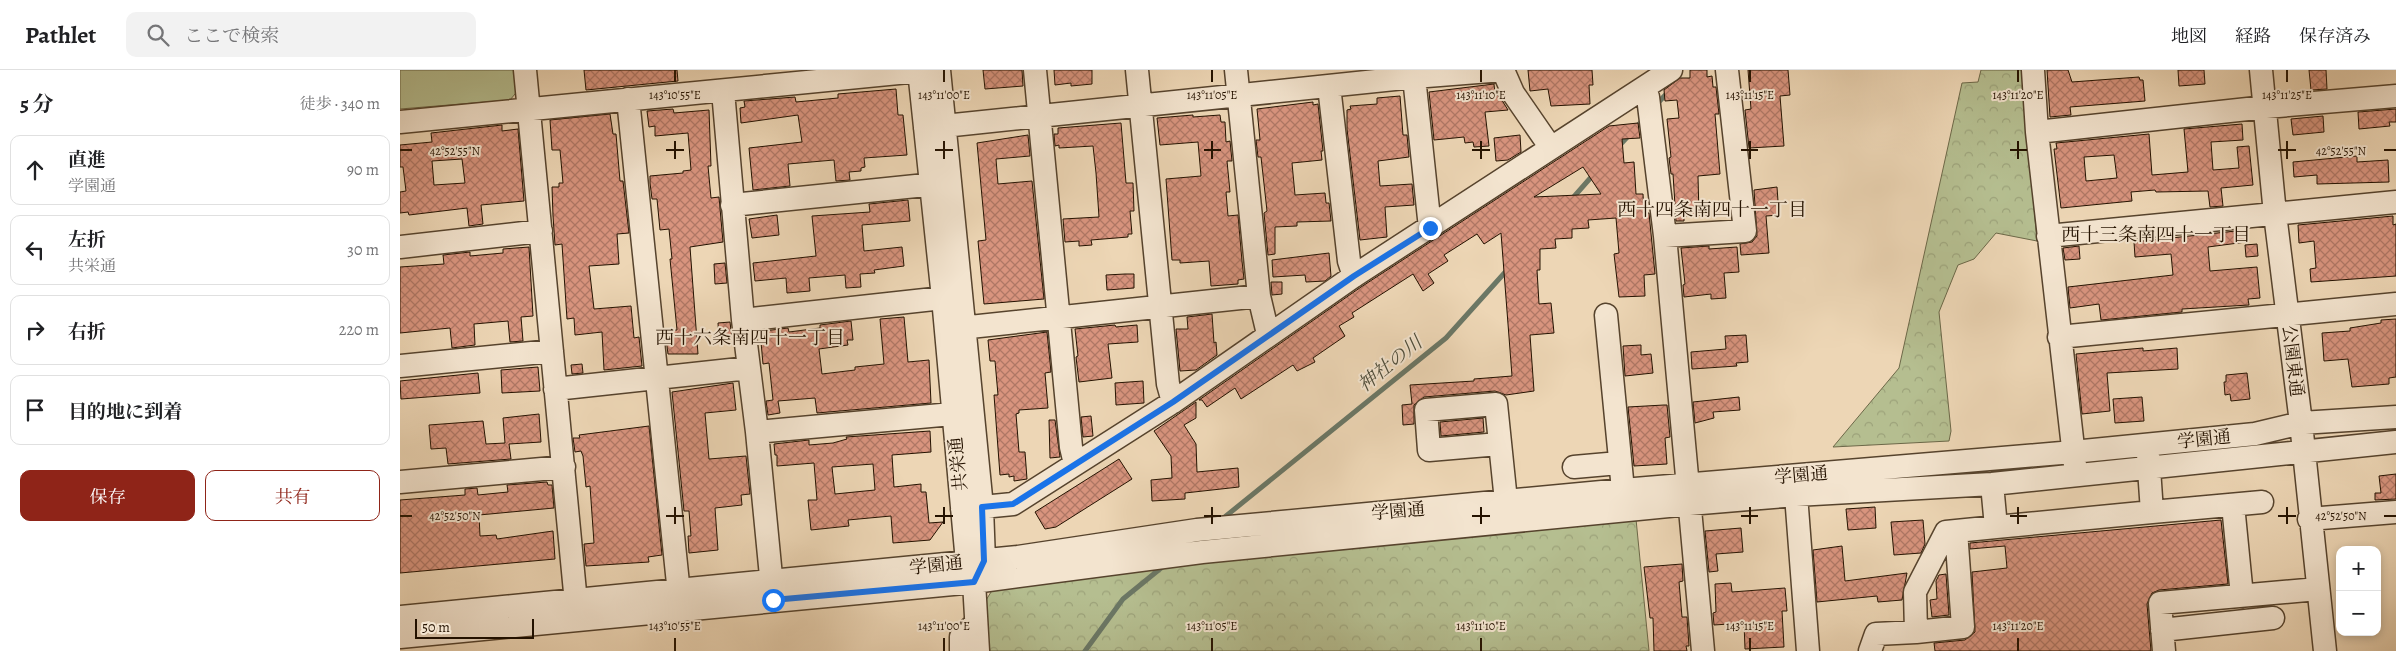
<!DOCTYPE html>
<html lang="ja">
<head>
<meta charset="utf-8">
<style>
  body { margin:0; font-family:Alegreya,"Noto Serif JP",serif; background:#f2f2f2; color:#202124 }
  .controls { position:absolute; right:15px; bottom:15px; display:grid; overflow:hidden; border-radius:10px; box-shadow:0 2px 8px #0003 }
  .controls button { width:45px; height:45px; display:grid; place-items:center; padding:0; border:0; border-bottom:1px solid #e0e0e0; background:#fff; color:#202124; font:25px sans-serif }
  .scale { position:absolute; left:15px; bottom:12px; width:119px; box-sizing:border-box; padding-left:5px; border:2px solid #241200; border-top:0; font-size:14px; line-height:18px; white-space:nowrap; color:#241200; -webkit-text-stroke:4px #f3e4cf; paint-order:stroke }
  .stop { position:absolute; width:15px; height:15px; margin:-11px; border:4px solid #1a73e8; border-radius:50%; background:#fff }
  .stop.end { background:#1a73e8; border-color:#fff; box-shadow:0 1px 5px #0008 }
  .list { margin:0; padding:0; list-style:none }
  h2 { display:flex; justify-content:space-between; align-items:center; height:65px; margin:0; padding:0 20px; font-size:21px }
  h2 small { font-size:16px; font-weight:400; color:#757577 }
  .list li { display:grid; grid-template-columns:32px 1fr auto; gap:15px; align-items:center; box-sizing:border-box; height:70px; margin:0 10px 10px; padding:0 10px; border:1px solid #e0e0e0; border-radius:10px }
  .list b { display:block; font-size:19px; white-space:nowrap }
  .list p { margin:0; font-size:16px; white-space:nowrap; color:#757577 }
  .list em { font-size:16px; font-style:normal; color:#757577 }
  .actions { display:flex; gap:10px; padding:15px 20px }
  .actions a { flex:1; padding:11px 0; border:1px solid #8f2418; border-radius:10px; text-align:center; font-size:18px; color:#8f2418 }
  .actions .main { background:#8f2418; color:#fff }
  .icon { flex:none; width:28px; height:28px; fill:none; stroke:currentColor; stroke-width:2; stroke-linecap:round; stroke-linejoin:round }
  .map { position:relative; flex:none; width:1996px; height:581px; overflow:hidden }
  header { display:flex; align-items:center; gap:30px; box-sizing:border-box; height:70px; padding:0 25px; background:#fff; border-bottom:1px solid #e0e0e0 }
  header strong { font-size:24px }
  nav { display:flex; gap:28px; margin-inline-start:auto; font-size:18px }
  .search { width:350px; height:45px; background:#f2f2f2; display:flex; align-items:center; gap:12px; box-sizing:border-box; padding:0 18px; border-radius:10px; color:#757577; font-size:19px }
  main { display:flex }
  aside { flex:1; background:#fff }
  .map>svg:first-child { display:block }
  .forest { fill:url(#forest-crowns); stroke:#6c6848 }
  .park { fill:#b5be90; stroke:#6c6848 }
  .lines { fill:none; stroke-linecap:round; stroke-linejoin:round }
  .stream { stroke:#6b7765; stroke-width:5 }
  .building { fill:url(#building-cross-hatch); stroke:#241200; fill-rule:evenodd }
  .minor-casing { stroke:#56432d; stroke-width:25 }
  .minor { stroke:#f3e4cf; stroke-width:22 }
  .route { stroke:#1a73e8; stroke-width:6 }
  .ticks { fill:none; stroke:#241200; stroke-width:2 }
  .labels { text-anchor:middle; dominant-baseline:central; stroke-width:4; stroke-linejoin:round; paint-order:stroke }
  .street-label { font-size:18px; fill:#241200; stroke:#f3e4cf }
  .neighbourhood-label { font-size:19px; fill:#241200; stroke:#f3e4cf }
  .water-label { font-size:19px; font-style:italic; fill:#4d4d3b; stroke:#f3e4cf }
  .ticks-label { font-size:12px; text-anchor:middle; fill:#241200; stroke:#f3e4cf; stroke-width:4; stroke-linejoin:round; paint-order:stroke }
</style>
</head>
<body>
<header>
<strong>Pathlet</strong>
<div class="search"><svg class="icon" aria-label="search" viewBox="0 0 24 24"><circle cx="10" cy="10" r="6"/><path d="M15 15l6 6"/></svg>ここで検索</div>
<nav><a>地図</a><a>経路</a><a>保存済み</a></nav>
</header>
<main>
<aside>
<h2>5 分<small>徒歩 · 340 m</small></h2>
<ul class="list">
<li><svg class="icon" aria-label="ahead" viewBox="0 0 24 24"><path d="M12 20V5M6 11l6-6 6 6"/></svg><div><b>直進</b><p>学園通</p></div><em>90 m</em></li>
<li><svg class="icon" aria-label="left" viewBox="0 0 24 24"><path d="M17 20v-9H6M10 6l-5 5 5 5"/></svg><div><b>左折</b><p>共栄通</p></div><em>30 m</em></li>
<li><svg class="icon" aria-label="right" viewBox="0 0 24 24"><path d="M7 20v-9h11M14 6l5 5-5 5"/></svg><div><b>右折</b></div><em>220 m</em></li>
<li><svg class="icon" aria-label="arrive" viewBox="0 0 24 24"><path d="M6 21V4h12l-3 4 3 4H6"/></svg><div><b>目的地に到着</b></div></li>
</ul>
<div class="actions"><a class="main">保存</a><a>共有</a></div>
</aside>
<div class="map">
<svg width="1996" height="581" viewBox="0 0 1996 581">
  <defs>
    <pattern id="forest-crowns" width="20" height="18" patternUnits="userSpaceOnUse" patternTransform="scale(1.25)"><rect width="20" height="18" fill="#b5be90"/><path d="M2 6a3 3 0 1 1 6 0M12 15a3 3 0 1 1 6 0" fill="none" stroke="#9ca27a"/></pattern>
    <pattern id="building-cross-hatch" width="8" height="8" patternUnits="userSpaceOnUse" patternTransform="scale(1.25)"><rect width="8" height="8" fill="#d8947e"/><path d="M0 0l8 8M0 8l8-8" fill="none" stroke="#af7765"/></pattern>
  </defs>
  <rect width="100%" height="100%" fill="#edd6b5"/>
  <filter id="stains"><feTurbulence type="fractalNoise" baseFrequency=".004" numOctaves="4"/><feColorMatrix values="0 0 0 0 .2 0 0 0 0 .09 0 0 0 0 .02 0 0 0 .5 -.17"/></filter>
  <radialGradient id="worn" r=".72"><stop offset=".6" stop-color="#630" stop-opacity="0"/><stop offset="1" stop-color="#630" stop-opacity=".3"/></radialGradient>
  <path class="forest" d="M1581 0H1622L1637 171 1596 163 1574 189 1558 195 1539 242 1551 361 1549 371 1433 377 1499 298 1562 13 1578 12Z
    M1236 449 1249 581H587L583 535 596 514Z"/>
  <path class="park" d="M0 0H118L120 18 110 30 0 39Z"/>
  <g class="lines">
    <path class="stream" d="M1256 35 1269 21
      M1219 76 1244 49
      M1171 130 1193 105
      M821 450 1046 268 1108 199
      M685 581 723 529 766 494"/>
  </g>
  <path class="building" d="M184 0H277L278 11 186 20Z
    M583 0H622L623 16 585 19Z
    M654 0H692V14L671 16V13L655 15Z
    M1128 0H1192L1193 15H1189L1190 34 1151 36 1148 19 1130 21Z
    M1290 0H1307V7L1312 6 1313 17H1316L1319 44H1315L1320 104 1298 106 1299 146H1284V151H1276L1273 104H1271L1269 88 1271 87 1267 49 1279 48 1277 30 1265 31 1264 20 1280 8H1290Z
    M1348 0H1388L1390 25 1380 26 1384 76 1349 78 1345 40 1351 39Z
    M1647 0H1668L1672 12 1739 7 1740 10H1743L1745 31 1670 37 1671 45 1650 47Z
    M1778 0H1804L1805 14 1779 16Z
    M1909 0H1926L1927 19 1911 20Z
    M1094 14 1095 24 1100 27 1108 40 1085 42 1089 76 1074 77 1073 72 1065 73 1064 67 1034 70 1029 22Z
    M496 19 498 45H503L507 85 464 88 465 97 461 98V101L449 102 450 110 436 111 434 90 388 94 390 116 353 120 349 78 402 72 398 45 341 53 340 38 345 37 344 31 395 27 396 32 438 28V24Z
    M1000 26 1003 65H1007L1009 87 978 91 980 116 1012 114 1014 135 985 137 987 167 960 170 947 59V40L951 39 950 36 977 34V28Z
    M913 32V35L918 34 923 81H921L922 90 892 93 895 125 925 123 926 133H929L931 151 897 152V156L875 157V184L868 185 864 143 867 141 861 87H858L856 70H860L857 39Z
    M273 39 274 43 309 40 311 96H308L311 128 319 127 323 172 290 177 298 284H268L265 261 277 260 270 189H272L269 159 260 160 257 129H252L250 113V106L283 103V101L291 100 288 63 255 66V56L249 57 247 41Z
    M1996 39V52H1989L1990 56 1959 59 1958 42Z
    M210 44 213 64H216L220 111H223L229 163 217 164 219 194 189 196 194 239 231 236 234 268 239 267 242 296 204 300 202 262 175 265 174 248 167 249 162 174 155 175 153 146 152 117H159V113H163L160 80H152L150 50Z
    M793 45V47L820 45 821 52H825L826 72 830 71 832 91H827L830 122H826L828 146 838 145 842 191 844 209 838 210V214L811 216 809 191 780 193V190H772L766 109 801 106 798 72 760 75 757 48Z
    M1923 46 1924 62 1893 65 1891 49Z
    M721 53 726 113H733L734 141H730L732 164H728V167L691 170 692 175 679 176V171L665 172 663 149 699 147 696 103 693 76 659 78V75L655 76 654 64H658V58Z
    M1238 53 1240 68 1222 69 1224 93 1234 92 1236 124H1243L1244 143H1249L1255 204 1244 205 1245 226 1219 227 1214 184 1219 183 1216 148 1188 150 1189 158 1172 159V168L1155 169 1156 178 1140 179V200H1137L1139 234 1151 233 1154 263 1130 265 1134 321 1106 325 1095 321 1024 327 1014 335V354L1003 355 1002 335 1012 334 1010 315 1074 311V309L1112 306 1101 163 1084 174 1077 164 1044 185 1048 191 1028 204 1034 213 1023 221 1013 204 952 243 954 247 939 256 945 266 913 288 915 292 897 301 893 295 841 329 835 318 807 337 802 330H799L961 217 1209 56ZM1183 97 1201 124 1134 127Z
    M1842 54 1843 70 1811 72 1813 100 1839 98 1837 77 1849 76 1853 115 1821 118 1823 136 1810 137 1808 121 1756 122 1755 120 1731 122 1732 131 1661 138 1654 79H1657L1656 73 1749 64 1752 105 1788 102 1784 59ZM1714 85 1717 108 1686 111 1684 87Z
    M102 55V61L118 59 124 131 81 135 83 154 69 156 67 138 9 145 8 142 0 143V122L6 121 3 97H0V75L32 72 31 63ZM62 89 65 113 34 115 32 91Z
    M628 65 630 86 596 89 598 114 632 111 644 229 584 234 578 171 586 170 577 73Z
    M1120 65 1121 82 1108 90 1096 91 1094 68Z
    M1957 86V92L1988 90 1989 112 1917 114V105L1894 107 1893 92Z
    M1377 117 1379 145 1366 146 1369 183 1341 185 1340 174 1352 172 1357 166 1354 120Z
    M508 130 510 151 462 155 464 181 502 177 504 196 474 200 475 203 460 204 461 217 446 218 445 205 409 208 410 221 387 223 386 208 355 211 353 193 416 186 412 146 470 142 469 134Z
    M377 145 379 165 352 168 349 149Z
    M1993 146V155L1996 154V206L1911 212 1910 199 1916 198 1914 171 1899 173 1898 155Z
    M1845 160 1846 172 1808 177 1810 201 1857 197 1860 228 1848 229 1849 235 1782 239V242L1701 250 1699 234 1670 238 1668 217 1773 205 1771 184 1735 187 1734 172Z
    M1857 174 1858 186 1846 187 1845 175Z
    M1309 176V179L1337 177 1339 202 1324 203 1326 228 1311 229V224L1284 227 1283 215 1285 214 1281 178Z
    M1679 176 1680 189 1665 190 1663 178Z
    M129 177 133 246 121 247 123 271 110 272 108 251 74 254 75 275 52 278 50 258 0 263V197L44 194 43 185 70 182V186L103 183V179Z
    M929 183 931 206 925 211 906 212 905 205 873 207 872 190Z
    M325 193 327 213 315 214 314 194Z
    M725 204H734V218L707 220 706 205Z
    M871 212H882V224L872 225Z
    M812 244 814 273 816 272 817 285 796 300 780 301 776 259H788L787 247Z
    M504 247 508 292 529 290 531 333 417 343 415 328 378 331 380 343 368 345 366 331 373 330 369 293 363 294 361 272 365 271 364 261 388 258 389 262 420 258V255L451 251 453 270H447L448 275 419 279 422 304 455 300V297L484 294 480 249Z
    M1996 249V307L1989 308V314L1952 317 1948 289 1924 291 1922 263 1950 261V258L1981 253V250Z
    M330 252 332 269 319 270 318 253Z
    M715 255 716 257 737 255 738 272 708 274 712 308 679 312 676 287 678 286 675 259Z
    M647 262 651 302 645 303 648 338 619 340V343L616 344 619 382H625L627 409 614 411V406L609 407V404L600 405 594 325H598L595 291H590L588 270Z
    M1346 265 1348 292 1336 293 1337 296 1292 299 1291 282 1326 279 1325 266Z
    M1241 275V285L1251 284 1253 303 1225 306 1223 276Z
    M1743 278V281L1777 278 1778 299 1707 303 1710 341 1682 344 1676 284Z
    M182 294 183 303 172 304 171 295Z
    M138 297 140 321 102 323 101 300Z
    M78 303 80 323 1 329 0 311Z
    M1847 303 1850 329 1831 331 1830 324 1825 325 1824 312H1826V305Z
    M743 311 744 333 716 335 715 313Z
    M333 313 336 340 305 343 309 389 346 386 350 424 341 425 342 435 315 438 318 480 289 483 288 466H291L289 441H284L272 322Z
    M1339 327 1340 340 1313 342 1314 348 1295 353 1293 332Z
    M1742 327 1744 351 1715 353 1713 329Z
    M796 332V348L784 355 796 374 797 402 838 398 839 417 785 423V429L752 431 751 410 772 408 771 386 754 361Z
    M1264 335H1267L1270 367 1265 368 1267 394 1234 396 1228 337Z
    M139 344 141 372 109 374 111 389 48 394 46 378 31 379 29 355 83 351 86 374 105 373 103 348Z
    M691 346 693 366 683 367 681 347Z
    M1083 348 1084 362 1041 366 1040 352Z
    M649 350H655L660 387 650 388Z
    M249 356 262 485 248 487 249 492 186 496 184 474 194 473 190 416 186 417 183 386 181 381 175 382 173 368H180L179 365Z
    M530 361 531 382 492 385 494 417 521 414V422H526L529 453 543 452 530 470 493 473 491 446 448 450 449 456 411 460 408 430H417L414 393 377 396V385H375L374 374 409 370V375L433 373 447 369 446 367ZM473 394 475 420 435 424 432 397Z
    M719 389 732 409 656 457 645 459 635 442Z
    M1996 404V429L1975 430V423H1981L1979 406Z
    M147 412 148 415H152L154 438 79 445 80 466 96 465 97 469 153 461 155 489 0 503V430L65 425V419L77 418 78 425 108 422 107 415Z
    M1475 437 1476 458 1448 460 1446 439Z
    M1523 450 1525 474 1521 483 1494 485 1491 452Z
    M1821 450 1828 514 1759 520 1752 523 1747 534 1751 581H1535L1534 573 1565 570 1575 562 1572 502 1607 498 1605 476 1570 479V473Z
    M1341 458 1343 482 1316 484 1318 501 1309 502 1305 461Z
    M1442 476 1445 511 1507 503 1502 530 1478 532 1477 526 1417 532 1413 480Z
    M1282 494 1283 511 1279 512 1282 547H1287L1289 576H1286L1287 581H1254L1253 548H1250L1244 497Z
    M1546 504 1549 545 1532 547 1530 530 1537 529 1536 511 1539 505Z
    M1331 513 1332 522 1385 518 1387 541H1382L1384 577 1345 579 1344 553 1314 555 1313 543 1316 542 1315 514Z"/>
  <g class="lines">
    <defs>
      <path id="minor" d="M125 0 177 543
        M519 0 543 228 567 492 574 512 578 581
        M539 0 582 437 584 491 578 504
        M635 0 671 377 675 394
        M737 0 768 314 773 332
        M836 0 859 226 868 264
        M1103 0 1113 23 1151 78
        M1633 0 1637 62 1675 395
        M1861 0 1875 144 1901 353 1925 581
        M1014 7 1030 158
        M929 16 949 191 954 206
        M1244 19 1248 27 1265 166 1303 581
        M323 21 343 250 357 362 373 527
        M228 29 280 533
        M0 52 529 0
        M525 58 1014 7 1103 0
        M1637 62 1866 37 1996 26
        M332 135 545 113
        M1265 166 1345 161 1327 0
        M1648 166 1996 132
        M0 177 141 161
        M1206 245 1223 420
        M343 250 543 228
        M551 259 859 226
        M1659 267 1996 234
        M0 296 152 281
        M155 319 349 298
        M357 362 552 344
        M1099 374 1029 380 1026 340 1096 334 1106 431
        M1174 397 1219 393
        M0 412 164 397
        M1592 414 1596 457 1752 442 1748 384
        M1396 425 1408 581
        M1833 435 1842 526
        M562 439 613 434 773 332 954 206 1271 0
        M1752 442 1862 432
        M1909 449 1996 442
        M0 547 618 487 797 460 1223 420 1673 382 1855 364 1901 353 1996 347
        M1762 560 1873 548
        M1516 562 1563 557 1556 461
        M0 567 574 512 802 482 1289 434 1396 425 1592 414 1996 372
        M561 581V567L575 554
        M1470 581 1476 564 1516 562 1515 522 1546 462 1596 457
        M1764 581 1760 533 1918 519"/>
    </defs>
    <use href="#minor" class="minor-casing"/>
    <use href="#minor" class="minor"/>
  </g>
  <g class="lines">
    <path class="route" d="M373 530 574 512 584 491 582 437 613 434 773 332 954 206 1030 158"/>
  </g>
  <path class="ticks" d="M275 0V12M544 0V12M812 0V12M1081 0V12M1350 0V12M1618 0V12M1887 0V12M275 71V89M544 71V89M812 71V89M1081 71V89M1350 71V89M1618 71V89M1887 71V89M0 80H12M266 80H284M535 80H553M804 80H821M1072 80H1090M1341 80H1358M1610 80H1627M1878 80H1896M1984 80H1996M275 437V454M544 437V454M812 437V454M1081 437V454M1350 437V454M1618 437V454M1887 437V454M0 446H12M266 446H284M535 446H553M804 446H821M1072 446H1090M1341 446H1358M1610 446H1627M1878 446H1896M1984 446H1996M275 568V581M544 568V581M812 568V581M1081 568V581M1350 568V581M1618 568V581"/>
  <g class="labels">
    <g class="street-label">
      <text transform="translate(1893 291) rotate(83)">公園東通</text>
      <text transform="translate(1804 369) rotate(-6)">学園通</text>
      <text transform="translate(558 394) rotate(-96)">共栄通</text>
      <text transform="translate(1401 405) rotate(-5)">学園通</text>
      <text transform="translate(998 441) rotate(-5)">学園通</text>
      <text transform="translate(536 495) rotate(-6)">学園通</text>
    </g>
    <g class="neighbourhood-label">
      <text x="1312" y="140">西十四条南四十一丁目</text>
      <text x="1756" y="165">西十三条南四十一丁目</text>
      <text x="350" y="268">西十六条南四十一丁目</text>
    </g>
    <g class="water-label">
      <text transform="translate(990 294) rotate(-39)">神社の川</text>
    </g>
  </g>
  <g class="ticks-label">
    <text x="275" y="29">143°10'55"E</text>
    <text x="544" y="29">143°11'00"E</text>
    <text x="812" y="29">143°11'05"E</text>
    <text x="1081" y="29">143°11'10"E</text>
    <text x="1350" y="29">143°11'15"E</text>
    <text x="1618" y="29">143°11'20"E</text>
    <text x="1887" y="29">143°11'25"E</text>
    <text x="55" y="85">42°52'55"N</text>
    <text x="1941" y="85">42°52'55"N</text>
    <text x="55" y="450">42°52'50"N</text>
    <text x="1941" y="450">42°52'50"N</text>
    <text x="275" y="560">143°10'55"E</text>
    <text x="544" y="560">143°11'00"E</text>
    <text x="812" y="560">143°11'05"E</text>
    <text x="1081" y="560">143°11'10"E</text>
    <text x="1350" y="560">143°11'15"E</text>
    <text x="1618" y="560">143°11'20"E</text>
  </g>
  <rect width="100%" height="100%" filter="url(#stains)"/>
  <rect width="100%" height="100%" fill="url(#worn)"/>
</svg>
<div class="controls">
<button>+</button>
<button>−</button>
</div>
<div class="scale">50 m</div>
<div class="stop" style="left:373px;top:530px"></div>
<div class="stop end" style="left:1030px;top:158px"></div>
</div>
</main>
</body>
</html>
